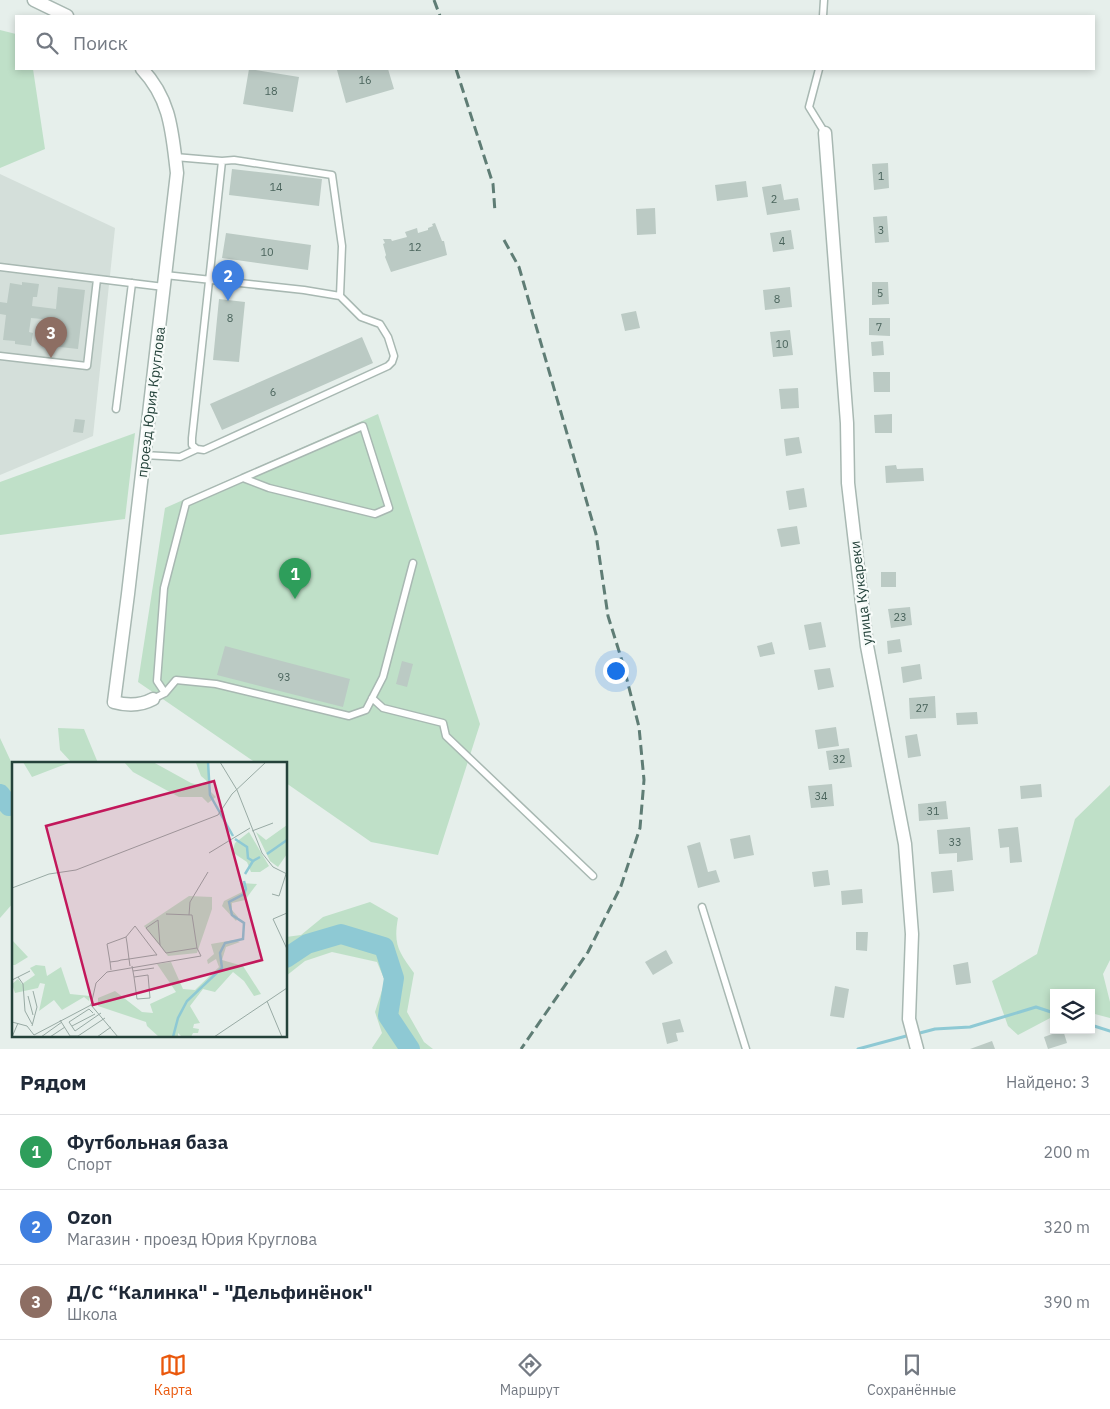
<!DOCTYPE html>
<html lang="ru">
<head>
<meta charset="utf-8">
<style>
  body { margin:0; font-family:"IBM Plex Sans",sans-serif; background:#f6f6f7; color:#1f2937 }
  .controls { position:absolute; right:15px; bottom:15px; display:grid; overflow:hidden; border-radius:0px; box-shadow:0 2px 8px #0003 }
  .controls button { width:45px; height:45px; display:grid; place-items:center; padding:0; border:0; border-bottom:1px solid #e0e1e3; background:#fff; color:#1f2937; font:25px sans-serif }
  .you { position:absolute; left:615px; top:670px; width:18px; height:18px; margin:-12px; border:4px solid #fff; border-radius:50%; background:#1a73e8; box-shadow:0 0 0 8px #1a73e833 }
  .badge { display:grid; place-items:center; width:32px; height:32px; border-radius:50%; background:#ea580c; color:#fff; font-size:16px; font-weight:700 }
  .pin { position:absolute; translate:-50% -41px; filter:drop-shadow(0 1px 2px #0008) }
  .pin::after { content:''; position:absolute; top:26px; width:18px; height:15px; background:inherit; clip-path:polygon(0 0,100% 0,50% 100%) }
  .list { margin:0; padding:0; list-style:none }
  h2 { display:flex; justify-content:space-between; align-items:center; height:65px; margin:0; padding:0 20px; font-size:21px }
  h2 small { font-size:16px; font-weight:400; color:#747a83 }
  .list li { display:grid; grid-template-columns:32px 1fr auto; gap:15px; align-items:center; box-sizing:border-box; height:75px; padding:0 20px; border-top:1px solid #e0e1e3 }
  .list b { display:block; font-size:19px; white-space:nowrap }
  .list p { margin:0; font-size:16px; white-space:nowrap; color:#747a83 }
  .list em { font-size:16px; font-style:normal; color:#747a83 }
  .icon { flex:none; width:28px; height:28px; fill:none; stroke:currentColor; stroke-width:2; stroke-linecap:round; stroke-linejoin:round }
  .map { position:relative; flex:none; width:1110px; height:1049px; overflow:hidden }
  .search { position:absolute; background:#fff; box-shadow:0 2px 8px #0003; left:15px; right:15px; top:15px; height:55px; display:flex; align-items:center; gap:12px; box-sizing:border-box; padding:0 18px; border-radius:0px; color:#747a83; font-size:19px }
  .sheet { height:290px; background:#fff }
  nav { display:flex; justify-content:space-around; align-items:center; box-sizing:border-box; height:70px; border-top:1px solid #e0e1e3; background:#fff; font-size:14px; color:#747a83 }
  nav a { display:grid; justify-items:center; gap:2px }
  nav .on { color:#ea580c }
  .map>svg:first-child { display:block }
  .built { fill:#d4dfda }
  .green { fill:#bfe0c8 }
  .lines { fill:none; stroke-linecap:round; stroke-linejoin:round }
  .stream { stroke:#8ec9d4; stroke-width:3 }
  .river { stroke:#8ec9d4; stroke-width:20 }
  .building { fill:#bbcac4 }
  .lane-casing { stroke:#a8b8b2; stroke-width:9 }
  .street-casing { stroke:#a8b8b2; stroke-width:15 }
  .lane { stroke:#fff; stroke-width:6 }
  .street { stroke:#fff; stroke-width:12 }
  .rail { stroke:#5f7d75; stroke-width:3; stroke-dasharray:10 5; stroke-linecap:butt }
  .labels { text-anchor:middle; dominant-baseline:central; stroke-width:4.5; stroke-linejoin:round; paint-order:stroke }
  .number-label { font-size:11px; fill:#4a645c }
  .street-label { font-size:14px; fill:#24423a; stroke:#f7fbf9 }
  .inset-river { fill:none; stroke:#8ec9d4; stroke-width:2.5 }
  .inset-road { fill:none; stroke:#98aaa4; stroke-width:1 }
  .view { fill:#c2185b; fill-opacity:0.15; stroke:#c2185b; stroke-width:2.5 }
  .inset-edge { fill:none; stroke:#24423a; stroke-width:2.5 }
</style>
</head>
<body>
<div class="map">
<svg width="1110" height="1049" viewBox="0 0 1110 1049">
  <rect width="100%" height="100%" fill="#e6efeb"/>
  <path class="built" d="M0 174 115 228 93 436 0 475Z"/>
  <path class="green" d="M0 30 16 34V69H33L45 149 0 168Z
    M378 414 480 724 438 855 371 842 286 783V763H256L138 682 165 508Z
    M135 433 125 519 0 535V482Z
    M58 728 84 729 98 763H72L60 750Z
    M0 738 14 768V902L0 918Z
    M1110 785V960L1103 974 1110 1002V1018L1091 1013V993H1054V1016L1018 1035 1008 1026 992 981 1037 954 1075 819Z
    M370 902 398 918C393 945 399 952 414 973L407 1012 424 1042 433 1049H373L372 1048 382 1033 375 1012 385 981 377 962 332 952 305 961 286 976V937L301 935 323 917Z"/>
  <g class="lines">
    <path class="stream" d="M1091 1025 1110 1031
      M916 1034 935 1029 970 1027 1036 1007 1054 1013
      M858 1049 910 1035"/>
    <path class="river" d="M0 794 9 806 14 805
      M286 958 307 944 341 934 384 947 394 978 388 1016 410 1049"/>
  </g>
  <path class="building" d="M249 69 299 77 293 112 243 104Z
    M341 69H388L394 89 346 103 337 70Z
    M888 163 889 188 874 190 872 164Z
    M232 169 322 179 319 206 229 195Z
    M746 181 748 197 717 201 715 185Z
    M781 184 784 200 798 198 800 210 767 215 762 187Z
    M655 208 656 234 637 235 636 209Z
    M887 216 889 242 875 243 873 217Z
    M435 223 442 241H444L447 255 391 272 385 257 386 255 383 244 385 243 383 239H391L392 241 407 237 405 232 417 228 418 233 428 230V228L433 226 432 224Z
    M791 230 794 249 773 252 770 233Z
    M226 233 311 245 308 270 222 258Z
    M22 282 39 284 37 297H33L32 306 56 309 58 287 85 290 78 349 51 346 54 320 31 318 29 332 33 333 31 346 15 344V341L3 340 6 315 0 314V302L7 303 10 283 22 285Z
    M872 282H888L889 304 872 305Z
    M790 287 792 307 765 310 763 290Z
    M219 299 245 302 239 362 213 360Z
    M636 311 640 328 625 331 621 314Z
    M869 318H890V336L869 335Z
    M790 330 793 355 773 357 770 332Z
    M362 337 373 363 222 430 210 404Z
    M883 341 884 355 872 356 871 342Z
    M873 372H890V392H874Z
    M798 388 799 408 781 409 779 389Z
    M892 414V433H875L874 415Z
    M75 419 85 420 83 433 73 432Z
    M799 437 802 453 786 456 784 439Z
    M896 465 897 469 923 468 924 481 886 483 885 466Z
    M804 488 807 507 789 510 786 491Z
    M797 526 800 544 781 547 777 529Z
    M881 572H896V587H881Z
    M910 607 912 625 891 628 888 609Z
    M821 622 826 647 809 650 804 625Z
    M900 639 902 652 888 654 887 641Z
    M772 642 775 654 760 657 757 646Z
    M225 646 350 679 343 707 217 675Z
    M402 661 413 664 407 687 396 684Z
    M920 664 922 679 903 683 901 667Z
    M830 668 834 687 818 690 814 670Z
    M935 696 936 718 910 719 909 698Z
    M977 712 978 724 957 725 956 713Z
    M836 727 839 746 818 749 815 730Z
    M917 734 921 756 908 758 905 736Z
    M849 748 852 767 829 770 826 751Z
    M832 784 834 806 811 808 808 786Z
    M1041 784 1042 797 1021 799 1020 786Z
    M946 801 948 819 919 821 918 804Z
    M970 827 973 860 957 862V853L939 854 937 830Z
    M1018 827 1022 862 1010 863 1009 847 1000 848 998 829Z
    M750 835 754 855 734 859 730 839Z
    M700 842 708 872 716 870 720 882 698 888 687 846Z
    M828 870 830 885 814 887 812 872Z
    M952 870 954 891 933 893 931 872Z
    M862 889 863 903 842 905 841 891Z
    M856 932H868L867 951 856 950Z
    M666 950 673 963 653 975 645 962Z
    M968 962 971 983 956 985 953 965Z
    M835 986 849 989 844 1018 830 1016Z
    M680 1019 684 1032 676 1033 678 1041 667 1044 662 1023Z
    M1063 1030 1067 1043 1048 1049 1044 1037Z
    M992 1041 995 1049H970Z"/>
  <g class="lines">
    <defs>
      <path id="lane" d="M823 16 824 0
        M819 69 809 107 825 133
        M222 161 234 160 332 175 342 246 340 296
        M0 267 164 287
        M165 275 304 290 340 296 361 317 380 324 388 337 394 356 392 362 388 366 204 450 197 449 192 445V438C202 346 212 253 222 161L175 157
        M0 356 87 366 97 279
        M116 409 132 283
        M144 455 180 457 197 449
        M165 693 176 680 216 684 349 716 366 710 383 677 413 563
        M372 698 383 708 443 723 446 736 593 876
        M153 699 165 693 157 681 164 588 186 503 243 478 269 488 375 514 389 508 363 426 243 478
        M702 907 746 1049"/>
      <path id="street" d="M34 0 67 16
        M142 69C171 100 172 132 177 173L128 594 114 702C128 706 140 706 153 699
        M825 133 847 423 848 483 867 646 905 844 912 934 909 1019 917 1049"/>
    </defs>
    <use href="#lane" class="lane-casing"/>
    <use href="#street" class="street-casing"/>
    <use href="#lane" class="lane"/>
    <use href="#street" class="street"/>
    <path class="rail" d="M434 0 440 16
      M456 69 493 184 495 212
      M504 240 519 267 596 534 608 616 623 664 639 727 644 780 640 828 621 886 588 952 521 1049"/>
  </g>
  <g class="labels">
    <g class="number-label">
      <text x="365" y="80">16</text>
      <text x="271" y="91">18</text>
      <text x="881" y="176">1</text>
      <text x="276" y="187">14</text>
      <text x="774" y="199">2</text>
      <text x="881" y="230">3</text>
      <text x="782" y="241">4</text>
      <text x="415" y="247">12</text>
      <text x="267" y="252">10</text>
      <text x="880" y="293">5</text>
      <text x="777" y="299">8</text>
      <text x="230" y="318">8</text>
      <text x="879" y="327">7</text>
      <text x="782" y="344">10</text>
      <text x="273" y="392">6</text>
      <text x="900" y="617">23</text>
      <text x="284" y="677">93</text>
      <text x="922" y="708">27</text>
      <text x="839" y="759">32</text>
      <text x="821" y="796">34</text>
      <text x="933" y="811">31</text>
      <text x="955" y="842">33</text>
    </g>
    <g class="street-label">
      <text transform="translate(151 402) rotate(-83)">проезд Юрия Круглова</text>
      <text transform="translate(861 593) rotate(-97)">улица Кукареки</text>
    </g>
  </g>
  <g transform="translate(12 762)">
    <rect width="275" height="275" fill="#e6efeb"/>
    <path d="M11 0H59L20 15ZM112 0H141L179 21 190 24 196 20 189 14 184 1 196 0 197 28 204 35 196 41 190 35H167L121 10ZM275 63V92L266 105 258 99 244 70 254 78ZM237 70 257 104 248 110H239L235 100 220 90 223 81ZM230 121 245 122 233 138 220 141V148L226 155 224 159 210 144 212 139 230 130ZM177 134 200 135V147L185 191 156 194 132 164ZM0 178 16 195 3 203H0ZM222 178 228 180 214 185 210 198 231 204 249 232 242 234 232 219 221 210 203 230 191 227 178 244 188 261 182 262 181 266 187 267 186 271H181L179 275H170L166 271V275H147L135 264 134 260 86 244V236L103 229 130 250 141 251 138 242 164 230 145 202 159 200 171 227 183 228 207 205 204 197 196 202 195 198 202 192 199 182ZM24 203 33 204 35 214 49 205 58 232 78 234 77 239 72 235 50 248 42 238 27 249 33 222 28 221 26 226 3 231 0 222 6 217 10 222 23 213 18 206Z" fill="#bfe0c8"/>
    <path class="inset-river" d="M196 0 198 33 221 74M223 77 235 85 236 96 241 99 248 95M255 92 275 78M233 112 241 99M161 275 166 256 175 239 210 206 208 191 213 181 231 177 232 161 220 153 217 140 232 132 234 127 232 119"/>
    <path class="inset-road" d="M208 0 225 28 250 91 261 105 275 112M240 69 261 61M197 91 238 66M0 126 37 112 64 108 206 53 220 32 254 0M260 132 267 134 274 112M275 151 261 157 275 187M154 152 180 153 185 186M177 153 178 140 196 110M98 200 95 182 114 175M120 204 122 215 125 237 138 236 136 213 122 215M99 208 98 200 106 199 109 198 117 197 143 193H145L123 164 114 175 115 181 117 197 118 204M121 209 142 206M6 215 11 222 13 249 20 262M0 218 18 209M16 234 21 253M255 239 270 275M79 243 84 221 95 210 189 194 185 186 154 191 148 183 146 158 134 166 148 183M81 251 77 247 57 260 63 269 89 251M48 258 58 274H66L93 256M0 260 15 264 22 273 79 243 106 275M20 264 25 245 21 229M60 264 83 252M0 275 6 261M29 275 50 260M38 275 53 265M85 275 99 265M202 275 275 226"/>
    <path class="view" d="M202 19 250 198 81 243 34 64Z"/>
    <rect width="275" height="275" class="inset-edge"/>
  </g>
</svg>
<div class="controls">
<button><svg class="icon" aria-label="layers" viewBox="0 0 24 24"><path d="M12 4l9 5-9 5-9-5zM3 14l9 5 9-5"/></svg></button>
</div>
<div class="you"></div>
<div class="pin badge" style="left:295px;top:599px;background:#2e9e5b">1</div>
<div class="pin badge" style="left:228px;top:301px;background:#3f7fe0">2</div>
<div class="pin badge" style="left:51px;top:358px;background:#8d6e63">3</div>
<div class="search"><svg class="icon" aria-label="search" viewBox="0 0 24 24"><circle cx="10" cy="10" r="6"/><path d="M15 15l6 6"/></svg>Поиск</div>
</div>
<section class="sheet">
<h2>Рядом<small>Найдено: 3</small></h2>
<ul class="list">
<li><span class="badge" style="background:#2e9e5b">1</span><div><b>Футбольная база</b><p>Спорт</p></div><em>200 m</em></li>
<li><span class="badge" style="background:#3f7fe0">2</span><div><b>Ozon</b><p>Магазин · проезд Юрия Круглова</p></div><em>320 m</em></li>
<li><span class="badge" style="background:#8d6e63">3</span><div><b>Д/С “Калинка&quot; - &quot;Дельфинёнок&quot;</b><p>Школа</p></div><em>390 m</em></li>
</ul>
</section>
<nav>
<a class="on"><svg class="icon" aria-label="map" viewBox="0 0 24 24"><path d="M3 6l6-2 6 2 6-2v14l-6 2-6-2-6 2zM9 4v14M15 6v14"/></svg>Карта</a>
<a><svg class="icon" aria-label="directions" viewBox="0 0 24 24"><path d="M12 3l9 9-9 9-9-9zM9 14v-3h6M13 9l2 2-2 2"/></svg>Маршрут</a>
<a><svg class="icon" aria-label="saved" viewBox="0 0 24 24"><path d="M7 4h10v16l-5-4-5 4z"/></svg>Сохранённые</a>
</nav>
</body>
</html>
